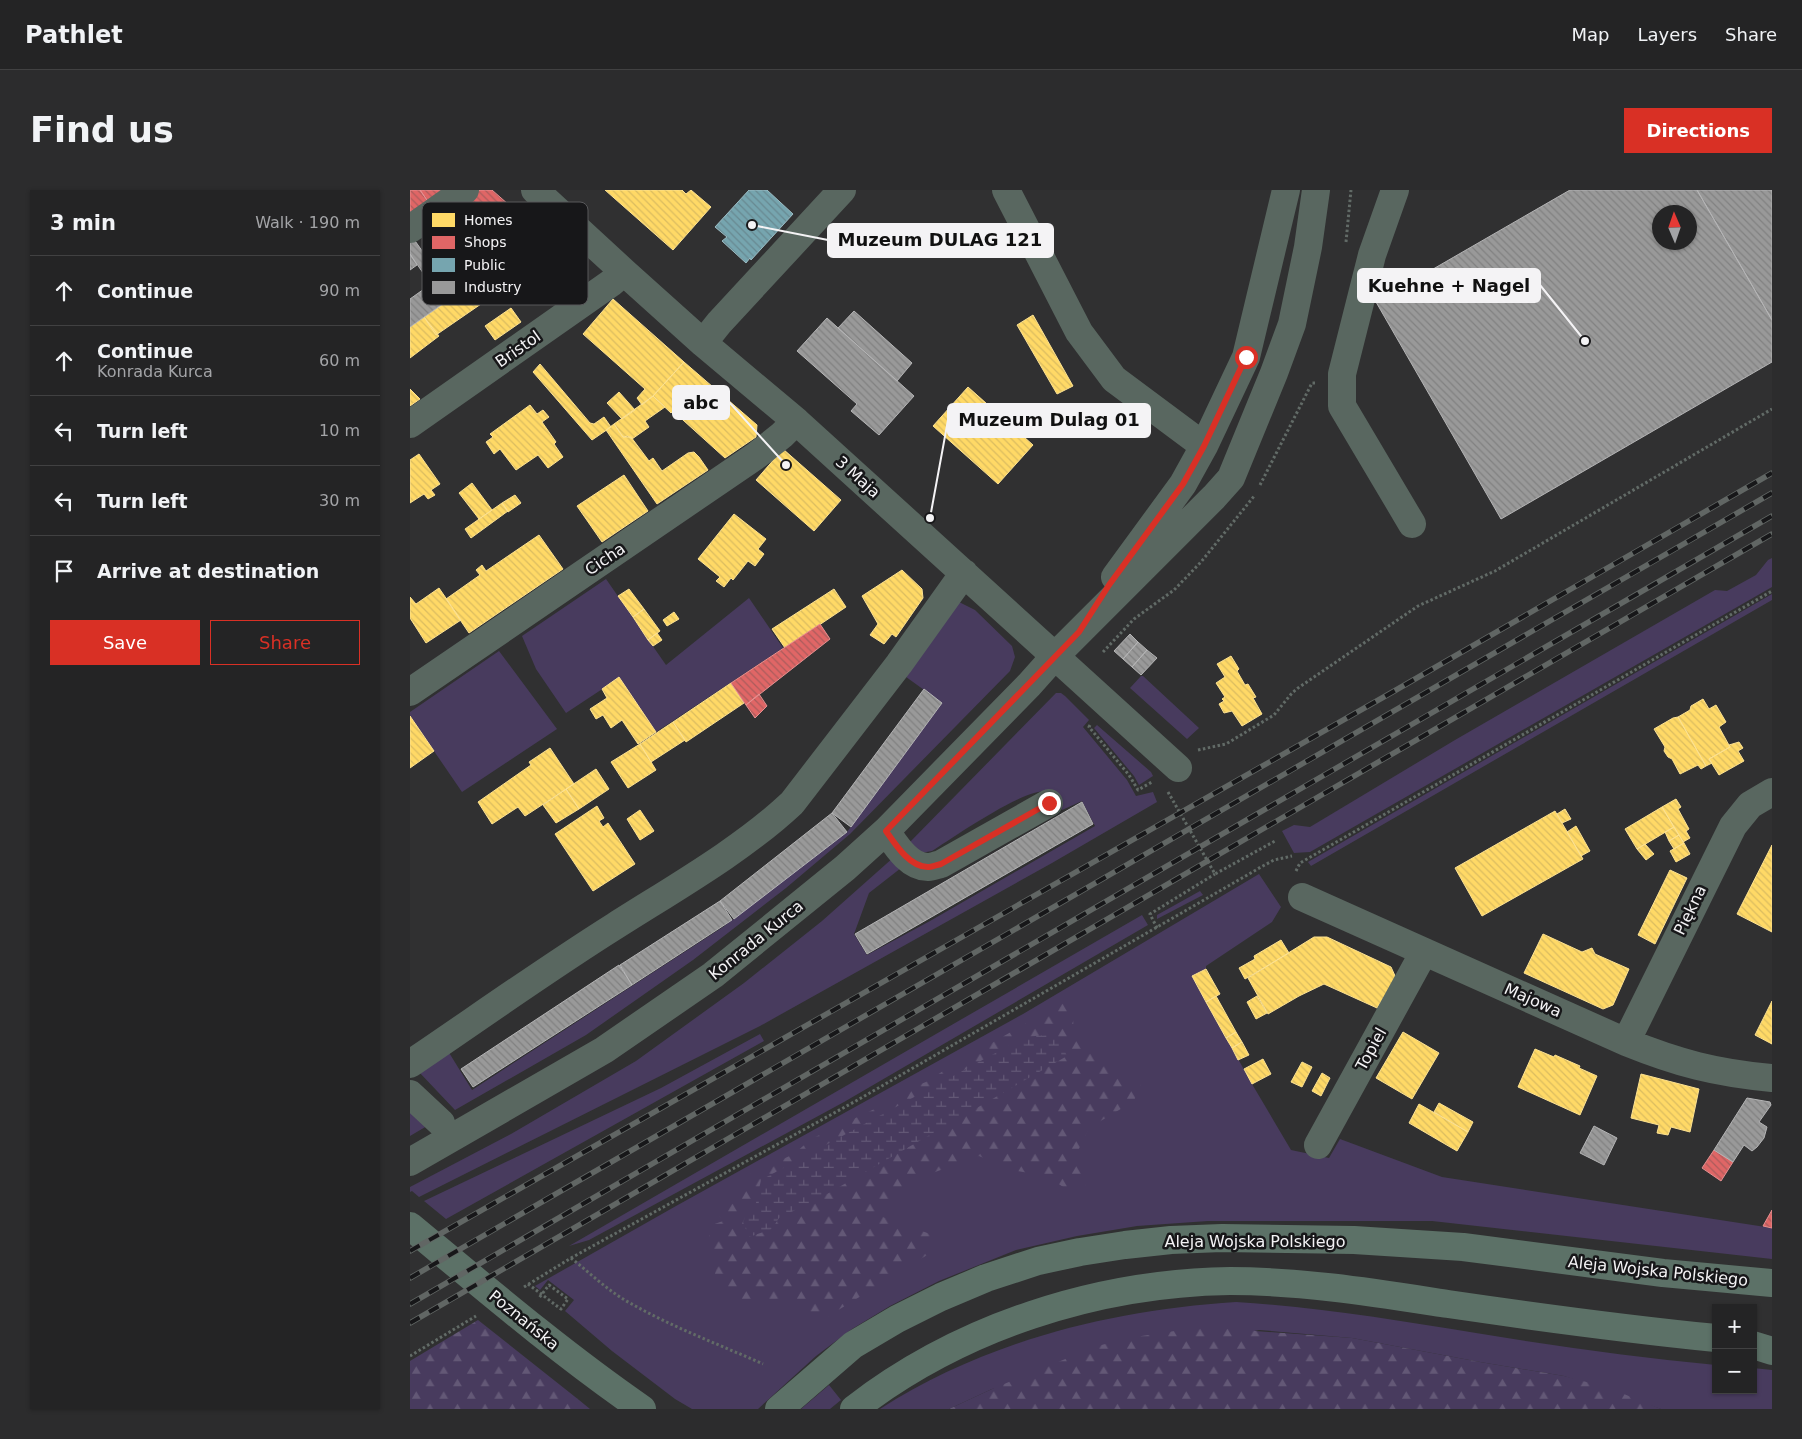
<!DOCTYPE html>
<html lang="en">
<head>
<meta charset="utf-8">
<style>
  body { margin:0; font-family:"DejaVu Sans",sans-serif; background:#2c2c2d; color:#f1f3f6 }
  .controls { position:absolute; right:15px; bottom:15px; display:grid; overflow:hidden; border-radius:0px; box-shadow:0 1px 4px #0004 }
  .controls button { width:45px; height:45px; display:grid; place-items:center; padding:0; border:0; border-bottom:1px solid #414142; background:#242425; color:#f1f3f6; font:25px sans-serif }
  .compass { position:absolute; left:1242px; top:15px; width:45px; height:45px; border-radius:50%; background:#242425; box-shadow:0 1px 4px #0004; rotate:358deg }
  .stop { position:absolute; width:15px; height:15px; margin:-11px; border:4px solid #d93025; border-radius:50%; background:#fff }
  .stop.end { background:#d93025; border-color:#fff; box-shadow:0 1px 5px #0008 }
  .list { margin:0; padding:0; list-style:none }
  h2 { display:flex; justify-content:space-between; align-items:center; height:65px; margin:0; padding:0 20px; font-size:21px }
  h2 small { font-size:16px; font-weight:400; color:#a3a4a7 }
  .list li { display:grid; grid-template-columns:32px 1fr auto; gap:15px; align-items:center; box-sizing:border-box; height:70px; padding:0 20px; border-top:1px solid #414142 }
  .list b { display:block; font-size:19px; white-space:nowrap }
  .list p { margin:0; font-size:16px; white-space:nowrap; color:#a3a4a7 }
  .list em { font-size:16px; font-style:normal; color:#a3a4a7 }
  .actions { display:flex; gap:10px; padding:15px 20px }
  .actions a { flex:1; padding:11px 0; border:1px solid #d93025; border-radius:0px; text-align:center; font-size:18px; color:#d93025 }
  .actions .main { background:#d93025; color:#fff }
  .icon { flex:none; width:28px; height:28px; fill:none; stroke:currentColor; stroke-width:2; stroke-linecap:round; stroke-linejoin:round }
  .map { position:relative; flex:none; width:1362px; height:1219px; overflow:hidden; border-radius:0px }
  header { display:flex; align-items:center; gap:30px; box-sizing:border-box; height:70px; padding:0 25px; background:#242425; border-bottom:1px solid #414142 }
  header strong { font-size:24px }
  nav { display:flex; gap:28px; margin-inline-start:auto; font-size:18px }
  .intro { display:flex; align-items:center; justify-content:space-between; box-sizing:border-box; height:120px; padding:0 30px }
  h1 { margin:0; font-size:35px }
  .button { padding:12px 22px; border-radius:0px; background:#d93025; color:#fff; font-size:18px; font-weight:700 }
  main { display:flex; gap:30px; padding:0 30px }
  aside { flex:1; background:#242425; border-radius:0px; box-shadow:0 1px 4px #0004 }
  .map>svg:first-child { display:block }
  .grass { fill:#483b5e }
  .forest { fill:url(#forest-firs) }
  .wetland { fill:url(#wetland-marsh) }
  .homes { fill:url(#homes-back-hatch); stroke:#fce191 }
  .shops { fill:url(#shops-back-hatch); stroke:#e69091 }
  .public { fill:url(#public-back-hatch); stroke:#9cbcc4 }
  .industry { fill:url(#industry-back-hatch); stroke:#b4b4b5; fill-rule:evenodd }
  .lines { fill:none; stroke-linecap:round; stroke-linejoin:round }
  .path { stroke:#626b67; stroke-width:3; stroke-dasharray:2.5 2.5; stroke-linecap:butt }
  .minor { stroke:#596760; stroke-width:28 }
  .major { stroke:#5c7167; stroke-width:28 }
  .rail-casing { stroke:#616664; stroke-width:5.5 }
  .rail { stroke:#171719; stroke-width:4; stroke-dasharray:11; stroke-linecap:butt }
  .route { stroke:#d93025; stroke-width:6 }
  .labels { text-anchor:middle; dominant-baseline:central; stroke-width:5; stroke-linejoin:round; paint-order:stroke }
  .street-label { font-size:16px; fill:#f4f3f5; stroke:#171719 }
  .key { fill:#171719; stroke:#59595b; stroke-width:1 }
  .key-label { font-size:14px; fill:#f4f3f5 }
  .leader { fill:none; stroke:#f4f3f5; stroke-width:2 }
  .callout-dot { fill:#f4f3f5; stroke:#171719; stroke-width:2 }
  .callout { fill:#f4f3f5; stroke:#f4f3f5; stroke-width:2 }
  .callout-label { font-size:18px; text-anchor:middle; font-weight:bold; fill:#111 }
</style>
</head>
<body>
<header>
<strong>Pathlet</strong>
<nav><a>Map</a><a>Layers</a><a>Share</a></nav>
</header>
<div class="intro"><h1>Find us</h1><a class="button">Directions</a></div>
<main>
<aside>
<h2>3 min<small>Walk · 190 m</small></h2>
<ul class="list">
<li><svg class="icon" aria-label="ahead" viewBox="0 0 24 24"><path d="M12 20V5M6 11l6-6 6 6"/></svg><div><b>Continue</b></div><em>90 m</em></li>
<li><svg class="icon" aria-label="ahead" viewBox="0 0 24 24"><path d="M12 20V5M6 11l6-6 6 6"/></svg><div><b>Continue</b><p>Konrada Kurca</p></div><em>60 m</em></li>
<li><svg class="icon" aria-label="left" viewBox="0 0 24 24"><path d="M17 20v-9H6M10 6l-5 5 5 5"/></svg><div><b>Turn left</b></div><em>10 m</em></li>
<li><svg class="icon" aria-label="left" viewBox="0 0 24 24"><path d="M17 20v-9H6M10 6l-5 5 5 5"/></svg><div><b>Turn left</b></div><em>30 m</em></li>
<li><svg class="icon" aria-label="arrive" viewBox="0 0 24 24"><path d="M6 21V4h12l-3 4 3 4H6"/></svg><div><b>Arrive at destination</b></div></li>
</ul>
<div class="actions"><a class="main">Save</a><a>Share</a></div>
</aside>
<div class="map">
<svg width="1362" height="1219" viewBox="0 0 1362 1219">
  <defs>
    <pattern id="forest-firs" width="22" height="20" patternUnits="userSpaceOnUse" patternTransform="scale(1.25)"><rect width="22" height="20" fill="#483b5e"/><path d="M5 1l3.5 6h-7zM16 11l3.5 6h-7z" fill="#635876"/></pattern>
    <pattern id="wetland-marsh" width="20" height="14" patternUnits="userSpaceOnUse" patternTransform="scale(1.25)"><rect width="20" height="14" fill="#483b5e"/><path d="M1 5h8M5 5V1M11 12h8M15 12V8" fill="none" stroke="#635876"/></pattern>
    <pattern id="homes-back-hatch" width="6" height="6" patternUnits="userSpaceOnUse" patternTransform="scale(1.25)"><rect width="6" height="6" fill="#ffd966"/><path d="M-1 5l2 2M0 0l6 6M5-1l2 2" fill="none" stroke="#dbbc60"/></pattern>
    <pattern id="shops-back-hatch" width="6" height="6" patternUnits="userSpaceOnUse" patternTransform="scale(1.25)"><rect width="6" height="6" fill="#e06666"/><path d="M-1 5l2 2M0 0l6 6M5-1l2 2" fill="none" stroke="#ab5c5c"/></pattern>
    <pattern id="public-back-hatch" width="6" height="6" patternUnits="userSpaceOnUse" patternTransform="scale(1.25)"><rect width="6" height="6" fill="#76a5af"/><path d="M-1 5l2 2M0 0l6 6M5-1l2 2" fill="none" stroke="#688991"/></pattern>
    <pattern id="industry-back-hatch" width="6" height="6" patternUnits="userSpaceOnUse" patternTransform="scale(1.25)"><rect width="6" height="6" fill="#999"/><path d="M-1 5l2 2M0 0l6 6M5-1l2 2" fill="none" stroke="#818181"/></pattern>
  </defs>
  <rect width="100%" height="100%" fill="#303031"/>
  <path class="grass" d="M1362 368V397L900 662 884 663 872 641 884 635 900 637 1045 550 1305 400 1317 401 1346 385 1358 370Z
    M196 389 256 475 339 408 373 458 246 542 209 488 156 523 126 479 112 446Z
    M1362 404V410L901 676 898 672Z
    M547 411 565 420 602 456 605 467 600 481 440 644 376 698 283 770 176 845 45 920 9 882 38 861 62 900 313 737 437 642 532 513 492 484Z
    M89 461 147 539 52 602 0 526V522Z
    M731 486H733L789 538 777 549 720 498Z
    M646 503H651L655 506 679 530 673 537 717 590 726 606 743 602 747 612 642 673 350 836 9 1007 2 1001 0 1002V997L101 944 226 871 334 793 412 731 484 667 491 678 459 703 444 744 457 765 520 731 685 636 672 611 652 620C649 614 646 605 638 602 620 594 541 649 522 661L511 663 500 652Z
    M687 535 741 582 743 586 729 595 724 586 684 538Z
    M849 684 871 717 862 732 796 776V779L782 786 842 894 881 960 919 968 930 949 1032 987 1362 1038V1069L1022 1031H798L727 1036 667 1046 606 1060 529 1091 480 1116 442 1139 406 1166 348 1219H282L265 1209 202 1161 155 1121 164 1110 138 1090 130 1100 125 1096 266 1016 613 824Z
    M790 701 793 705 747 729V725Z
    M732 725 738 735 434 912 179 1050 159 1056Z
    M350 844 354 851 36 1029 14 1011 251 898Z
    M0 919 17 936 0 946Z
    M826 1112C907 1117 986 1130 1066 1143 1145 1156 1225 1167 1306 1175V1200H1343V1178L1362 1180V1219H1251L1154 1186 1070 1172 942 1148 849 1140 582 1199 539 1219H470C576 1151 701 1120 826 1112Z
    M419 1195 431 1210 420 1219H391Z"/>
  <path class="forest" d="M662 812 664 844 684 857 689 873 710 885 724 886 731 894 724 911 679 938 666 965 676 995 658 1000 636 986 601 980 569 966 517 985 494 998 476 1011 473 1027 523 1045 522 1062 409 1132 394 1129 400 1114 377 1108 342 1111 322 1108 303 1091 309 1068 293 1053 299 1047V1036L313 1031 302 1016 327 1001V990L384 964 401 949 473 915 492 901 516 892 541 876 622 830 641 814Z
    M68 1130 169 1210 180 1219H0V1171Z
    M791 1137 942 1148 1070 1172 1154 1186 1199 1198 1251 1219H539L582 1199 687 1156 725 1147Z"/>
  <path class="wetland" d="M639 845 648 849 657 866 410 1008 369 1028 362 1039 339 1047 333 1032 336 1025 344 1022 351 990 611 849 625 846Z"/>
  <path class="homes" d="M195 0H272L276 4 281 0 301 17 263 60Z
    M59 97 71 114 26 145 14 127Z
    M203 109 274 172 243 206 232 215 227 208 235 199 173 144Z
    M101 118 111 132 85 150 75 136Z
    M623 125 663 196 647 204 607 135Z
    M14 127 29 146 0 168V137Z
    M274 172 347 235 346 247 315 268 263 221 261 223 243 206Z
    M130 174 180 233 184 234 194 227 201 237 182 250 123 182Z
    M558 197 623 255 588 294 523 236Z
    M0 199 10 209 0 216Z
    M209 202 225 220 212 229 197 213Z
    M243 206 255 217 235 231 239 237 222 249 218 246 213 247 204 234Z
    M120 215 127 224 133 220 139 227 132 232 146 252 144 254 153 267 138 278 128 265 106 280 90 259 84 264 76 252 83 247 80 244Z
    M204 234 213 247H221L239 271 243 268 252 281 278 263 284 262 289 267 298 280 247 314 196 240Z
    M373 259 431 310 404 341 346 290Z
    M9 264 30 294 21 300 25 305 18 309 14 304 0 313V270Z
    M214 285 238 321 192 352 167 316Z
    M62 293 82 320 69 329 49 303Z
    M105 305 111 313 98 322 92 313Z
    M92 313 98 321 61 348 55 339Z
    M324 324 356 349 348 359 354 364 345 376 338 371 323 390 321 388 314 397 306 391 310 387 288 369Z
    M129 345 153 379 59 443 36 409 70 385 66 380 72 375 76 381Z
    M492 380 512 399 513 408 486 447 482 444 474 454 460 445 468 434 452 406Z
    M29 398 51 430 16 453 0 428V407L6 414Z
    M219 399 234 419 223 427 208 406Z
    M424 399 436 417 375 458 362 439Z
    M234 419 250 441 238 450 223 427Z
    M264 422 269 429 257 436 253 430Z
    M247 443 252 450 243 456 238 450Z
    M821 466 829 479 827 481 835 495 838 494 846 507 843 508 852 524 832 536 822 521 814 523 809 514 814 511 812 509 815 507 806 493 815 487 807 474Z
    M209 487 246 542 228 554 212 530 201 538 193 525 186 529 180 519 197 508 192 499Z
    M321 493 334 513 276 552 263 532Z
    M1293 509 1299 519 1306 515 1316 532 1309 537 1320 557 1299 569 1302 573 1296 576 1268 527 1280 520 1281 516Z
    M0 526 24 561 0 578Z
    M1268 527 1296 576 1291 579 1288 575 1270 584 1262 569 1258 567 1254 561 1255 557 1244 539 1263 528Z
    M263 532 275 550 241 572 230 554Z
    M1329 552 1333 558 1328 561 1334 571 1309 585 1299 569 1320 557 1319 555Z
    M230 554 246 580 218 598 201 572Z
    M140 558 164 594 115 626 108 617 82 634 68 612 121 575 119 572Z
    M186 579 199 599 169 619 156 599Z
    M156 599 169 619 146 633 133 615Z
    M1266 609 1271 617 1268 619 1279 639 1276 641 1280 648 1273 652 1252 617Z
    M187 616 194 628 189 631 193 637 198 633 225 674 183 701 145 644Z
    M1252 617 1264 637 1227 659 1215 639Z
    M1155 619 1161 629 1152 633 1147 624Z
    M230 620 244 641 230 650 217 629Z
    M1145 621 1173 669 1072 726 1045 678Z
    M1166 636 1180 661 1171 666 1157 642Z
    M1264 637 1269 645 1259 651 1255 642Z
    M1269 645 1274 653 1264 659 1259 651Z
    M1274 653 1280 664 1266 672 1260 661Z
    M1235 654 1244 664 1236 670 1227 659Z
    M1362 655V742L1327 724Z
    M1260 680 1277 688 1245 754 1228 745Z
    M1133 744 1172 762 1182 758 1185 764 1219 779 1203 815 1193 819 1114 783Z
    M904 747H917L981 777 986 788 967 818 914 794 889 806 858 824 838 788Z
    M871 750 879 763 835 789 829 778 845 769 844 766Z
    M796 779 810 804 796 812 782 786Z
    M806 806 826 842 816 848 796 812Z
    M847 806 857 823 846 829 837 812Z
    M1362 811V854L1345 845Z
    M826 842 832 852 822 858 816 848Z
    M993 842 1029 863 1002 909 966 888Z
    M832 852 839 865 828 870 822 858Z
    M1125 859 1144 867 1145 865 1170 876 1169 878 1187 886 1170 925 1108 897Z
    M853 869 861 884 842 894 834 879Z
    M892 872 902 877 892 897 881 892Z
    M912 883 920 888 911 906 902 901Z
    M1231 884 1289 899 1280 942 1261 937 1258 945 1247 943 1249 935 1221 928Z
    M1029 913 1063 932 1058 942 1024 922Z
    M1009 914 1058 942 1047 961 999 933Z"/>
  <path class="shops" d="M0 0H10L19 13 0 27Z
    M10 0H37L19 13Z
    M70 0H82L133 45 95 72 38 23Z
    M410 434 420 449 336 515 321 493Z
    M349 504 357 516 345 528 336 515Z
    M1304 960 1323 972 1311 991 1292 978Z
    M1362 1020V1038L1353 1036Z"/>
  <path class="public" d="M339 0H357L383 24 341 70 340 68 336 73 312 51 317 47 305 37Z"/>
  <path class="industry" d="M1160 0H1287L1362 130V172L1091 329 966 112ZM1250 22H1280V52H1250Z
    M1287 0H1362V130Z
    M3 48 30 86 20 93 0 64V50Z
    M0 64 7 75 0 80Z
    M21 94 34 113 0 137V109Z
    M444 121 502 173 487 191 428 138Z
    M417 128 504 206 469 245 441 221 447 214 387 161Z
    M720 444 728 452 713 469 704 461Z
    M728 452 737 460 722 477 713 469Z
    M737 460 747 468 731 485 722 477Z
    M514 499 532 513 441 637 422 623Z
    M672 612 683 634 457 764 445 744Z
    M422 623 437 642 324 729 310 711Z
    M310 711 322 730 222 795 210 775Z
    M209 775 222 795 63 897 51 879Z
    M1337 908 1360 912 1361 915 1349 932 1357 937 1354 948 1347 957 1342 961 1334 955 1323 972 1304 960Z
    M1184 936 1207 948 1194 975 1170 963Z"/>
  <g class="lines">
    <path class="path" d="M936 52 941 0
      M850 295 902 193H906
      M693 462 724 429 764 400 791 372 845 305
      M680 535 679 537 719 585 728 600 742 592
      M788 560 816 554 864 525 882 503 888 498 1008 416 1085 381 1362 219
      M758 602 805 684 865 651
      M886 681 890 673 1362 401
      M747 738 740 724 805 684
      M161 1068C180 1083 198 1101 220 1113 262 1137 308 1154 353 1174
      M118 1094C129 1102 140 1111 151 1119L158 1109 139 1095 129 1108
      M114 1097 161 1068 444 912 851 677 864 670 882 666
      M0 1166 66 1126"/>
    <path class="minor" d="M125 0 214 82 293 153 386 231 768 578
      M596 0 669 142 704 189 794 256
      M985 0 962 65 932 184V216L1002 334
      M0 39 55 0
      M293 153 309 133 432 0
      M0 234 201 93 214 82
      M705 387 773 294 794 256 836 167 876 0
      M0 502 347 265 372 245 386 231
      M476 641C485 654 499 678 519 677 522 677 527 675 531 674L639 613
      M892 707 1216 852C1268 873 1306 883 1362 888
      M1216 852 1323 636 1340 615 1362 602
      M0 874C68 828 135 780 205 736 263 699 332 660 382 613L489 474 554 383
      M0 904 31 933
      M908 955 1014 762
      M0 972 194 860 303 785 435 678 476 641 619 495 644 467 804 307 821 288 864 183 882 134 898 57 906 0"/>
    <path class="major" d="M0 1036C76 1099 151 1163 232 1219
      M1343 1155 1362 1161
      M369 1219 443 1155 487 1129 531 1107 576 1088 628 1071 670 1062 715 1055 761 1050 812 1048 944 1050 1053 1057 1253 1083 1362 1093
      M444 1219C550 1137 686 1093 820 1091 893 1091 966 1103 1038 1114 1127 1127 1216 1139 1306 1148"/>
    <defs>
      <path id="rail" d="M0 1061 986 500 1362 283
        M0 1088 1362 303
        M0 1114 1362 326
        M0 1133 1362 344"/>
    </defs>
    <use href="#rail" class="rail-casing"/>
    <use href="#rail" class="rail"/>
  </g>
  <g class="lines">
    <path class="route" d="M639 613 531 674C527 675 522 677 519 677 500 678 485 654 476 641L669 442 699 395 773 294 794 256 836 167"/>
  </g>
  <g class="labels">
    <g class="street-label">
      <text transform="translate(108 159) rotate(-35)">Bristol</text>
      <text transform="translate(448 287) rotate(42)">3 Maja</text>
      <text transform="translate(195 369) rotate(-34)">Cicha</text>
      <text transform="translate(1280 720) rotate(-64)">Piękna</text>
      <text transform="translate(346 750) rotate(-39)">Konrada Kurca</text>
      <text transform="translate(1123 810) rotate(24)">Majowa</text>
      <text transform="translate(961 859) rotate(-61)">Topiel</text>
      <text x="845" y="1051">Aleja Wojska Polskiego</text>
      <text transform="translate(1248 1081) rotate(6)">Aleja Wojska Polskiego</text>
      <text transform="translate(114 1130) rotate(39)">Poznańska</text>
    </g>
  </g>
  <rect x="12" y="12" width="166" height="103" rx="8" class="key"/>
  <rect x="22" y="23" width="23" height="14" fill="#ffd966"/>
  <rect x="22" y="46" width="23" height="13" fill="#e06666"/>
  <rect x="22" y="68" width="23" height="14" fill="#76a5af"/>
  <rect x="22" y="91" width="23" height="13" fill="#999"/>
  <g class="key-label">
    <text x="54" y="35">Homes</text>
    <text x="54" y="57">Shops</text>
    <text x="54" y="80">Public</text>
    <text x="54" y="102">Industry</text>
  </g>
  <path class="leader" d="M342 35L418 50M1175 151L1130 95M376 275L319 212M520 328L538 230"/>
  <g class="callout-dot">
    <circle cx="342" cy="35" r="5"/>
    <circle cx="1175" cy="151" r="5"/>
    <circle cx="376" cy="275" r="5"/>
    <circle cx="520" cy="328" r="5"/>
  </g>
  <g class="callout">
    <rect x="418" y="34" width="225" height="33" rx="5"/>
    <rect x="948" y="79" width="182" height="33" rx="5"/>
    <rect x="263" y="196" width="56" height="33" rx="5"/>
    <rect x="538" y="214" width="202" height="33" rx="5"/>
  </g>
  <g class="callout-label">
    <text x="530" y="56">Muzeum DULAG 121</text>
    <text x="1039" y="102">Kuehne + Nagel</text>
    <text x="291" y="219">abc</text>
    <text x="639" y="236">Muzeum Dulag 01</text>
  </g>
</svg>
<div class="controls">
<button>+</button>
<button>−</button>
</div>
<svg class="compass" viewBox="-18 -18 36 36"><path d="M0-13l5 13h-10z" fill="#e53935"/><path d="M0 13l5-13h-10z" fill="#a3a4a7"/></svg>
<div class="stop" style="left:836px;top:167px"></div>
<div class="stop end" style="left:639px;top:613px"></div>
</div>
</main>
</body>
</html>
